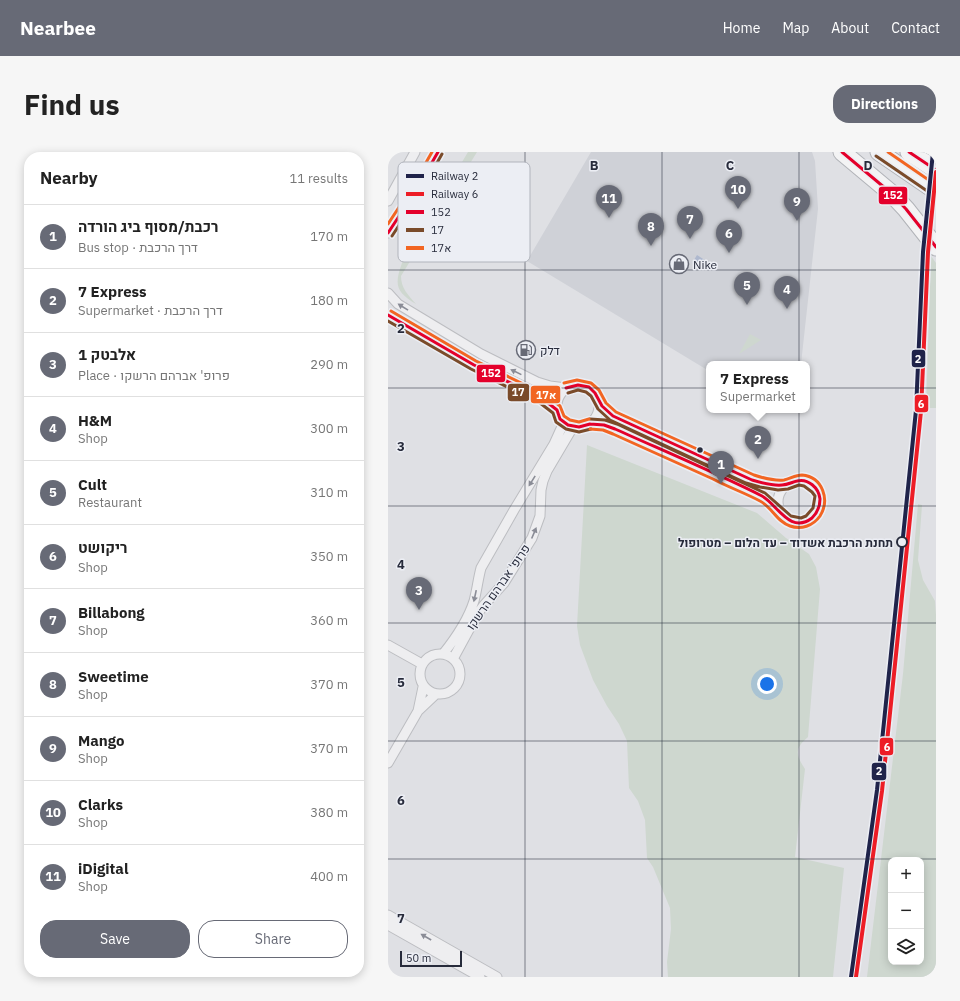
<!DOCTYPE html>
<html lang="en">
<head>
<meta charset="utf-8">
<style>
  body { margin:0; font-family:"IBM Plex Sans",Heebo,sans-serif; background:#f6f6f6; color:#222 }
  .controls { position:absolute; right:12px; bottom:12px; display:grid; overflow:hidden; border-radius:8px; box-shadow:0 2px 10px #0003 }
  .controls button { width:36px; height:36px; display:grid; place-items:center; padding:0; border:0; border-bottom:1px solid #e0e0e0; background:#fff; color:#222; font:20px sans-serif }
  .scale { position:absolute; left:12px; bottom:10px; width:62px; box-sizing:border-box; padding-left:4px; border:2px solid #272b3b; border-top:0; font-size:11px; line-height:14px; white-space:nowrap; color:#272b3b; -webkit-text-stroke:3px #eceef4; paint-order:stroke }
  .you { position:absolute; left:379px; top:532px; width:14px; height:14px; margin:-10px; border:3px solid #fff; border-radius:50%; background:#1a73e8; box-shadow:0 0 0 6px #1a73e833 }
  .badge { display:grid; place-items:center; width:26px; height:26px; border-radius:50%; background:#676a76; color:#fff; font-size:13px; font-weight:700 }
  .pin { position:absolute; translate:-50% -33px; filter:drop-shadow(0 1px 2px #0008) }
  .pin::after { content:''; position:absolute; top:21px; width:14px; height:12px; background:inherit; clip-path:polygon(0 0,100% 0,50% 100%) }
  .popup { position:absolute; left:318px; top:209px; width:104px; height:52px; box-sizing:border-box; display:grid; place-content:center; border-radius:8px; background:#fff; filter:drop-shadow(0 1px 3px #0005); font-size:13px; white-space:nowrap; color:#767676 }
  .popup b { font-size:15px; color:#222 }
  .popup::after { content:''; position:absolute; left:50%; top:100%; margin-left:-8px; border:8px solid transparent; border-top-color:#fff }
  .list { margin:0; padding:0; list-style:none }
  h2 { display:flex; justify-content:space-between; align-items:center; height:52px; margin:0; padding:0 16px; font-size:17px }
  h2 small { font-size:13px; font-weight:400; color:#767676 }
  .list li { display:grid; grid-template-columns:26px 1fr auto; gap:12px; align-items:center; box-sizing:border-box; height:64px; padding:0 16px; border-top:1px solid #e0e0e0 }
  .list b { display:block; font-size:15px; white-space:nowrap }
  .list p { margin:0; font-size:13px; white-space:nowrap; color:#767676 }
  .list em { font-size:13px; font-style:normal; color:#767676 }
  .actions { display:flex; gap:8px; padding:12px 16px }
  .actions a { flex:1; padding:9px 0; border:1px solid #676a76; border-radius:16px; text-align:center; font-size:14px; color:#676a76 }
  .actions .main { background:#676a76; color:#fff }
  .icon { flex:none; width:22px; height:22px; fill:none; stroke:currentColor; stroke-width:2; stroke-linecap:round; stroke-linejoin:round }
  .map { position:relative; flex:none; width:548px; height:825px; overflow:hidden; border-radius:16px }
  header { display:flex; align-items:center; gap:24px; box-sizing:border-box; height:56px; padding:0 20px; background:#676a76; color:#fff }
  header strong { font-size:19px }
  nav { display:flex; gap:22px; margin-inline-start:auto; font-size:14px }
  .intro { display:flex; align-items:center; justify-content:space-between; box-sizing:border-box; height:96px; padding:0 24px }
  h1 { margin:0; font-size:28px }
  .button { padding:10px 18px; border-radius:16px; background:#676a76; color:#fff; font-size:14px; font-weight:700 }
  main { display:flex; gap:24px; padding:0 24px }
  aside { flex:1; background:#fff; border-radius:16px; box-shadow:0 2px 10px #0003 }
  .map>svg:first-child { display:block }
  .built { fill:#cfd1d7 }
  .green { fill:#ced7cf; fill-rule:evenodd }
  .water { fill:#aeb8ce }
  .lines { fill:none; stroke-linecap:round; stroke-linejoin:round }
  .street-casing { stroke:#bcbdc1; stroke-width:11 }
  .highway-casing { stroke:#b1b3b8; stroke-width:19 }
  .street { stroke:#eeeef0; stroke-width:9 }
  .highway { stroke:#f3f3f4; stroke-width:17 }
  .bus-1-casing { stroke:#eceef4; stroke-width:6 }
  .bus-2-casing { stroke:#eceef4; stroke-width:6 }
  .bus-3-casing { stroke:#eceef4; stroke-width:6 }
  .bus-1 { stroke:#e4002b; stroke-width:3 }
  .bus-2 { stroke:#7a4b2a; stroke-width:3 }
  .bus-3 { stroke:#f26522; stroke-width:3 }
  .rail-1-casing { stroke:#eceef4; stroke-width:7 }
  .rail-2-casing { stroke:#eceef4; stroke-width:7 }
  .rail-1 { stroke:#1f234a; stroke-width:4 }
  .rail-2 { stroke:#ed1d26; stroke-width:4 }
  .oneway { fill:#8a8c96 }
  .grid { fill:none; stroke:#272b3b; stroke-width:1; stroke-opacity:0.55 }
  .bus-dot { fill:#272b3b; stroke:#eceef4; stroke-width:1.5 }
  .stop-dot { fill:#eceef4; stroke:#272b3b; stroke-width:2 }
  .labels { text-anchor:middle; dominant-baseline:central; stroke-width:3; stroke-linejoin:round; paint-order:stroke }
  .poi-label { font-size:12px; fill:#272b3b; stroke:#eceef4; text-anchor:start }
  .stop-label { font-size:12px; font-weight:bold; fill:#272b3b; stroke:#eceef4; text-anchor:end }
  .street-label { font-size:12px; fill:#272b3b; stroke:#eceef4 }
  .key { fill:#eceef4; stroke:#b1b4bc; stroke-width:1 }
  .key-label { font-size:11px; fill:#272b3b }
  .grid-label { font-size:13px; text-anchor:middle; font-weight:bold; fill:#272b3b; stroke:#eceef4; stroke-width:3; stroke-linejoin:round; paint-order:stroke }
  .line-badge { stroke:#eceef4; stroke-width:1.5 }
  .badge-label { font-size:11px; text-anchor:middle; font-weight:bold; fill:#fff }
</style>
</head>
<body>
<header>
<strong>Nearbee</strong>
<nav><a>Home</a><a>Map</a><a>About</a><a>Contact</a></nav>
</header>
<div class="intro"><h1>Find us</h1><a class="button">Directions</a></div>
<main>
<aside>
<h2>Nearby<small>11 results</small></h2>
<ul class="list">
<li><span class="badge">1</span><div><b>רכבת/מסוף ביג הורדה</b><p>Bus stop · דרך הרכבת</p></div><em>170 m</em></li>
<li><span class="badge">2</span><div><b>7 Express</b><p>Supermarket · דרך הרכבת</p></div><em>180 m</em></li>
<li><span class="badge">3</span><div><b>אלבטק 1</b><p>Place · פרופ' אברהם הרשקו</p></div><em>290 m</em></li>
<li><span class="badge">4</span><div><b>H&amp;M</b><p>Shop</p></div><em>300 m</em></li>
<li><span class="badge">5</span><div><b>Cult</b><p>Restaurant</p></div><em>310 m</em></li>
<li><span class="badge">6</span><div><b>ריקושט</b><p>Shop</p></div><em>350 m</em></li>
<li><span class="badge">7</span><div><b>Billabong</b><p>Shop</p></div><em>360 m</em></li>
<li><span class="badge">8</span><div><b>Sweetime</b><p>Shop</p></div><em>370 m</em></li>
<li><span class="badge">9</span><div><b>Mango</b><p>Shop</p></div><em>370 m</em></li>
<li><span class="badge">10</span><div><b>Clarks</b><p>Shop</p></div><em>380 m</em></li>
<li><span class="badge">11</span><div><b>iDigital</b><p>Shop</p></div><em>400 m</em></li>
</ul>
<div class="actions"><a class="main">Save</a><a>Share</a></div>
</aside>
<div class="map">
<svg width="548" height="825" viewBox="0 0 548 825">
  <rect width="100%" height="100%" fill="#dfe0e4"/>
  <path class="built" d="M203 0H424L427 9 430 57 413 212H321V219L139 109Z"/>
  <path class="green" d="M80 0H89L13 124C13 136 20 143 28 152 8 140 6 133 14 111Z
    M543 104 548 111V256H538Z
    M362 182 373 188 351 202Z
    M199 293 369 361 398 386 421 402 428 415 432 437 420 585C407 596 407 602 417 617L407 705 456 716 445 825H280L279 810 283 777 282 756 265 715 259 706 257 668 250 649 241 636 239 589 231 572 219 554 205 528 192 493 189 474Z
    M530 352 534 353 530 408 535 428 547 449 548 463V825H479L515 522ZM503 708H533V810H503Z"/>
  <path class="water" d="M309 103 326 114 323 118 306 108Z"/>
  <g class="lines">
    <defs>
      <path id="street" d="M0 49 27 0
        M0 81 27 40 50 0
        M0 141 10 152 93 202 149 230 162 234 178 236
        M0 163 86 213 155 247 169 258
        M169 254a21 21 0 1 1 42 0a21 21 0 1 1-42 0Z
        M211 250 221 260 229 266 360 326 378 332H398
        M202 272 216 273 227 277 375 345 383 351 392 360
        M390 350a21 21 0 1 1 42 0a21 21 0 1 1-42 0Z
        M0 493 34 512
        M32 522a20 20 0 1 1 40 0a20 20 0 1 1-40 0Z
        M55 502C67 487 80 468 86 449 89 438 90 427 93 416L126 358 166 292 176 270
        M65 507 90 461 96 453 116 431 144 386 152 364 153 338 155 329 159 319 185 275
        M30 559 48 542
        M0 611 30 559 35 535
        M0 763 109 825
        M0 773 92 825"/>
      <path id="highway" d="M454 0 503 41 518 57 548 95
        M491 0 548 39
        M521 0 548 18"/>
    </defs>
    <use href="#street" class="street-casing"/>
    <use href="#highway" class="highway-casing"/>
    <use href="#street" class="street"/>
    <use href="#highway" class="highway"/>
    <defs>
      <path id="bus-1" d="M454 0 503 41 518 57 548 95
        M521 0 548 18
        M0 81 27 40 50 0
        M0 163 86 213 155 247 169 258 172 267 180 273 191 275 202 272
        M178 236 190 233 201 235 207 241 214 254 225 264 364 328C374 331 384 334 394 333 400 333 404 330 409 329 420 326 431 336 432 347 432 354 429 361 424 366 402 383 389 352 374 344 326 320 276 299 227 277L216 273 202 272"/>
      <path id="bus-2" d="M488 4 545 43
        M4 84 31 43 54 2
        M0 169 83 217 152 251 165 261 168 270 178 277 191 280 203 277
        M180 241 190 238 198 240 203 244 210 257 222 268 358 331 372 335 390 338 400 337 411 333 416 334 424 340 427 344 425 356 418 364 413 366 403 364 377 341 229 272 217 268 202 267"/>
      <path id="bus-3" d="M500 0 548 33
        M0 72 23 37 44 0
        M3 159 88 209 158 243 172 254 176 264 182 268 191 270 201 267
        M176 231 189 228 203 231 211 238 218 251 228 260 366 323C375 326 386 329 396 328 402 327 407 323 414 323 435 325 442 348 432 364 425 374 413 378 402 374 389 370 384 355 372 349 357 341 340 335 325 327 292 312 258 297 225 282L215 278 202 277"/>
    </defs>
    <use href="#bus-1" class="bus-1-casing"/>
    <use href="#bus-2" class="bus-2-casing"/>
    <use href="#bus-3" class="bus-3-casing"/>
    <use href="#bus-1" class="bus-1"/>
    <use href="#bus-2" class="bus-2"/>
    <use href="#bus-3" class="bus-3"/>
    <defs>
      <path id="rail-1" d="M463 825 489 638 528 258 535 100 545 0"/>
      <path id="rail-2" d="M468 825 494 639 533 259 540 100 548 20"/>
    </defs>
    <use href="#rail-1" class="rail-1-casing"/>
    <use href="#rail-2" class="rail-2-casing"/>
    <use href="#rail-1" class="rail-1"/>
    <use href="#rail-2" class="rail-2"/>
  </g>
  <defs><path id="oneway-solid" d="M-6-.8H1V-3.2L6.5 0L1 3.2V.8H-6Z"/></defs>
  <g class="oneway">
    <use href="#oneway-solid" transform="translate(15 155) rotate(-148)"/>
    <use href="#oneway-solid" transform="translate(128 220) rotate(-154)"/>
    <use href="#oneway-solid" transform="translate(144 329) rotate(122)"/>
    <use href="#oneway-solid" transform="translate(146 381) rotate(-67)"/>
    <use href="#oneway-solid" transform="translate(87 444) rotate(102)"/>
    <use href="#oneway-solid" transform="translate(38 785) rotate(-150)"/>
  </g>
  <path class="grid" d="M137 0V825M274 0V825M411 0V825M0 118H548M0 236H548M0 354H548M0 471H548M0 589H548M0 707H548"/>
  <defs>
    <symbol id="shop-ring" viewBox="-11 -11 22 22"><circle r="9.5" fill="#eceef4" stroke="#676a76" stroke-width="1.5"/><path d="M-5-2.5h2.3a2.7 3.5 0 0 1 5.4 0H5L5.5 6h-11ZM-1.5-2.5h3a1.5 2.3 0 0 0-3 0Z" fill="#676a76"/></symbol>
    <symbol id="fuel-ring" viewBox="-11 -11 22 22"><circle r="9.5" fill="#eceef4" stroke="#676a76" stroke-width="1.5"/><path d="M-5.5-6h7V0h2V4h1.3V-2.5L3-4.5l.8-.8L6-3V5H2.5V1h-1V6h-7ZM-4.2-4.7v3.2H.2V-4.7Z" fill="#676a76"/></symbol>
  </defs>
  <g fill-rule="evenodd">
    <use href="#shop-ring" x="280" y="101" width="22" height="22"/>
    <use href="#fuel-ring" x="127" y="187" width="22" height="22"/>
  </g>
  <circle class="bus-dot" cx="312" cy="298" r="3.5"/>
  <circle class="stop-dot" cx="514" cy="390" r="5"/>
  <g class="labels">
    <g class="poi-label">
      <text x="305" y="112">Nike</text>
      <text x="152" y="198">דלק</text>
    </g>
    <g class="stop-label">
      <text x="505" y="390">תחנת הרכבת אשדוד – עד הלום – מטרופול</text>
    </g>
    <g class="street-label">
      <text transform="translate(110 435) rotate(-55)">פרופ' אברהם הרשקו</text>
    </g>
  </g>
  <rect x="10" y="10" width="132" height="100" rx="6" class="key"/>
  <rect x="18" y="22" width="18" height="4" fill="#1f234a"/>
  <rect x="18" y="40" width="18" height="4" fill="#ed1d26"/>
  <rect x="18" y="58" width="18" height="4" fill="#e4002b"/>
  <rect x="18" y="76" width="18" height="4" fill="#7a4b2a"/>
  <rect x="18" y="94" width="18" height="4" fill="#f26522"/>
  <g class="key-label">
    <text x="43" y="28">Railway 2</text>
    <text x="43" y="46">Railway 6</text>
    <text x="43" y="64">152</text>
    <text x="43" y="82">17</text>
    <text x="43" y="100">17א</text>
  </g>
  <g class="grid-label">
    <text x="206" y="18">B</text>
    <text x="342" y="18">C</text>
    <text x="480" y="18">D</text>
    <text x="13" y="181">2</text>
    <text x="13" y="299">3</text>
    <text x="13" y="417">4</text>
    <text x="13" y="535">5</text>
    <text x="13" y="653">6</text>
    <text x="13" y="771">7</text>
  </g>
  <g class="line-badge">
    <rect x="490" y="34" width="30" height="19" rx="4" fill="#e4002b"/>
    <rect x="523" y="197" width="15" height="19" rx="4" fill="#1f234a"/>
    <rect x="88" y="212" width="30" height="19" rx="4" fill="#e4002b"/>
    <rect x="119" y="231" width="23" height="19" rx="4" fill="#7a4b2a"/>
    <rect x="142" y="233" width="31" height="19" rx="4" fill="#f26522"/>
    <rect x="526" y="242" width="15" height="19" rx="4" fill="#ed1d26"/>
    <rect x="491" y="585" width="15" height="19" rx="4" fill="#ed1d26"/>
    <rect x="483" y="610" width="16" height="19" rx="4" fill="#1f234a"/>
  </g>
  <g class="badge-label">
    <text x="505" y="47">152</text>
    <text x="530" y="211">2</text>
    <text x="103" y="225">152</text>
    <text x="130" y="244">17</text>
    <text x="158" y="247">17א</text>
    <text x="533" y="256">6</text>
    <text x="499" y="599">6</text>
    <text x="491" y="623">2</text>
  </g>
</svg>
<div class="controls">
<button>+</button>
<button>−</button>
<button><svg class="icon" aria-label="layers" viewBox="0 0 24 24"><path d="M12 4l9 5-9 5-9-5zM3 14l9 5 9-5"/></svg></button>
</div>
<div class="scale">50 m</div>
<div class="you"></div>
<div class="pin badge" style="left:333px;top:332px">1</div>
<div class="pin badge" style="left:370px;top:307px">2</div>
<div class="popup"><b>7 Express</b>Supermarket</div>
<div class="pin badge" style="left:31px;top:458px">3</div>
<div class="pin badge" style="left:399px;top:157px">4</div>
<div class="pin badge" style="left:359px;top:153px">5</div>
<div class="pin badge" style="left:341px;top:101px">6</div>
<div class="pin badge" style="left:302px;top:87px">7</div>
<div class="pin badge" style="left:263px;top:94px">8</div>
<div class="pin badge" style="left:409px;top:69px">9</div>
<div class="pin badge" style="left:350px;top:57px">10</div>
<div class="pin badge" style="left:221px;top:66px">11</div>
</div>
</main>
</body>
</html>
